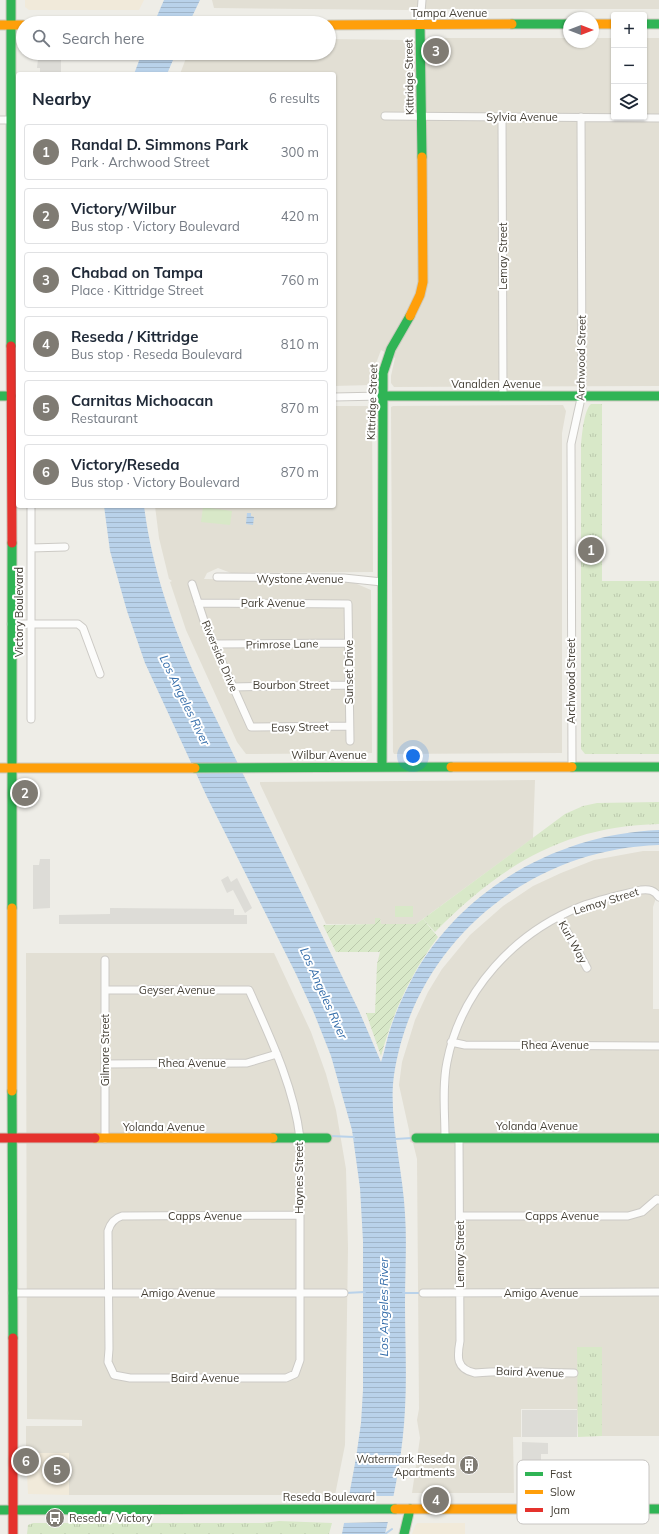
<!DOCTYPE html>
<html lang="en">
<head>
<meta charset="utf-8">
<style>
  body { margin:0; font-family:Mulish,sans-serif; background:#f2f2f3; color:#1f2937 }
  .controls { position:absolute; right:12px; top:12px; display:grid; overflow:hidden; border-radius:4px; box-shadow:0 1px 3px #0004 }
  .controls button { width:36px; height:36px; display:grid; place-items:center; padding:0; border:0; border-bottom:1px solid #e0e1e3; background:#fff; color:#1f2937; font:20px sans-serif }
  .compass { position:absolute; left:563px; top:12px; width:36px; height:36px; border-radius:50%; background:#fff; box-shadow:0 1px 3px #0004; rotate:90deg }
  .you { position:absolute; left:413px; top:756px; width:14px; height:14px; margin:-10px; border:3px solid #fff; border-radius:50%; background:#1a73e8; box-shadow:0 0 0 6px #1a73e833 }
  .badge { display:grid; place-items:center; width:26px; height:26px; border-radius:50%; background:#7f7b73; color:#fff; font-size:13px; font-weight:700 }
  .pin { position:absolute; translate:-50% -50%; border:2px solid #fff; box-shadow:0 1px 4px #0006 }
  .list { margin:0; padding:0; list-style:none }
  h2 { display:flex; justify-content:space-between; align-items:center; height:52px; margin:0; padding:0 16px; font-size:17px }
  h2 small { font-size:13px; font-weight:400; color:#747a83 }
  .list li { display:grid; grid-template-columns:26px 1fr auto; gap:12px; align-items:center; box-sizing:border-box; height:56px; margin:0 8px 8px; padding:0 8px; border:1px solid #e0e1e3; border-radius:4px }
  .list b { display:block; font-size:15px; white-space:nowrap }
  .list p { margin:0; font-size:13px; white-space:nowrap; color:#747a83 }
  .list em { font-size:13px; font-style:normal; color:#747a83 }
  .icon { flex:none; width:22px; height:22px; fill:none; stroke:currentColor; stroke-width:2; stroke-linecap:round; stroke-linejoin:round }
  .map { position:relative; flex:none; width:659px; height:1534px; overflow:hidden }
  .search { position:absolute; background:#fff; box-shadow:0 1px 3px #0004; left:16px; top:16px; width:320px; height:44px; display:flex; align-items:center; gap:10px; box-sizing:border-box; padding:0 14px; border-radius:22px; color:#747a83; font-size:15px }
  .panel { position:absolute; background:#fff; box-shadow:0 1px 3px #0004; left:16px; top:72px; width:320px; height:436px; border-radius:4px }
  .map>svg:first-child { display:block }
  .residential { fill:#e2dfd4 }
  .commercial { fill:#f1eada }
  .grass { fill:url(#grass-tufts) }
  .garden { fill:url(#garden-furrows) }
  .pitch { fill:#d8e8c8 }
  .parking { fill:#dddcd7 }
  .water { fill:url(#water-rules) }
  .pier { fill:#eeede7 }
  .lines { fill:none; stroke-linecap:round; stroke-linejoin:round }
  .stream { stroke:#b9d2ea; stroke-width:2 }
  .street-casing { stroke:#cccac5; stroke-width:9 }
  .fast-casing { stroke:#cccabf; stroke-width:11 }
  .slow-casing { stroke:#cccabf; stroke-width:11 }
  .jam-casing { stroke:#cccabf; stroke-width:11 }
  .street { stroke:#fcfcfb; stroke-width:7 }
  .fast { stroke:#30b455; stroke-width:9 }
  .slow { stroke:#ff9f0a; stroke-width:9 }
  .jam { stroke:#e5322d; stroke-width:9 }
  .labels { text-anchor:middle; dominant-baseline:central; stroke-width:4; stroke-linejoin:round; paint-order:stroke }
  .street-label { font-size:11px; fill:#433e34; stroke:#fff }
  .poi-label { font-size:11px; fill:#433e34; stroke:#fff; text-anchor:end }
  .water-label { font-size:12px; font-style:italic; fill:#336ca9; stroke:#fff }
  .key { fill:#fff; stroke:#c7c5c2; stroke-width:1 }
  .key-label { font-size:11px; fill:#433e34 }
</style>
</head>
<body>
<div class="map">
<svg width="659" height="1534" viewBox="0 0 659 1534">
  <defs>
    <pattern id="grass-tufts" width="24" height="20" patternUnits="userSpaceOnUse"><rect width="24" height="20" fill="#d8e8c8"/><path d="M3 7l-1-3M5 7V3M7 7l1-3M15 17l-1-3M17 17v-4M19 17l1-3" fill="none" stroke="#bbc8ac"/></pattern>
    <pattern id="garden-furrows" width="10" height="10" patternUnits="userSpaceOnUse"><rect width="10" height="10" fill="#d8e8c8"/><path d="M-1 1l2-2M0 10L10 0M9 11l2-2" fill="none" stroke="#bbc8ac"/></pattern>
    <pattern id="water-rules" width="6" height="5" patternUnits="userSpaceOnUse"><rect width="6" height="5" fill="#b9d2ea"/><path d="M0 2.5h6" fill="none" stroke="#a0b5c9"/></pattern>
  </defs>
  <rect width="100%" height="100%" fill="#eeede7"/>
  <path class="residential" d="M212 0H659V9H411L408 10 214 8Z
    M432 38H569V42H593V38H614V117H644V38H659V386L394 387 391 383V376L395 358 381 350 375 366 372 385 334 386V74H180L188 53H329V39L407 40 410 42Z
    M563 405 566 411 562 433V753L394 754 393 752 391 407 393 406Z
    M334 406H367L372 410 373 572 231 573 218 568 207 573 204 579 350 581 371 590 372 753 246 754 237 742 186 630 170 582 172 581 169 579 159 538 155 506H334Z
    M535 780 533 838 416 924H381L380 918 375 924H326L260 784V782Z
    M643 851H659V889L653 907V1009H659V1436H578L577 1409H521V1437H513L514 1493H412L420 1438 417 1420 419 1409 417 1159 413 1143 410 1142 409 1130 399 1085 402 1062 415 1020 428 992 442 969 470 935 503 906 533 886 561 873 594 860Z
    M26 953H274L311 1032 326 1074 336 1110 346 1169 348 1248 345 1445 335 1495H69V1453H26V1426H82V1420L27 1419Z"/>
  <path class="commercial" d="M25 0H144L139 10H29L25 7Z
    M26 1453H69V1495L28 1494Z
    M417 1523H465V1534H412L415 1526Z"/>
  <path class="grass" d="M591 404H602V581H659V754H585L581 749V445C582 435 584 410 591 404Z
    M659 802V824C564 826 500 866 435 932L423 919 565 814 583 806 597 803Z
    M577 1347H602V1436L578 1437Z
    M279 1521 332 1523 329 1534H27L28 1525 33 1523H263Z"/>
  <path class="garden" d="M375 918H380L381 924H416L423 919 438 937C411 973 393 1012 381 1056L366 1013H375L377 964 380 952H336L323 925 375 924Z"/>
  <path class="pitch" d="M203 507 232 511 230 525 201 522Z
    M395 906H413V917H395Z"/>
  <path class="parking" d="M44 53H61V74H40V68H37L38 59H44Z
    M40 859H50V908L33 909V865H39Z
    M228 876 231 882 237 878 252 908 245 913 233 890 227 893 221 880Z
    M110 908 234 909V915H247V924H59V915L110 914Z
    M522 1410H577V1437H522Z
    M522 1442 548 1443V1454H541V1480L532 1486V1494H522Z"/>
  <path class="water" d="M164 0H200L189 23H154Z
    M142 53H176L167 74H134Z
    M104 506H144C152 569 172 625 198 682L359 1011 381 1062C384 1054 386 1043 389 1033 395 1013 404 994 414 975 463 887 560 834 659 830V845C528 849 414 943 394 1075 388 1117 403 1170 405 1214 407 1243 405 1273 405 1303 405 1338 407 1374 405 1409 403 1451 395 1493 385 1534H342L356 1458 361 1423 363 1390V1241L360 1188 352 1130 331 1056 314 1013 296 974 207 797 145 663 127 611 110 551Z
    M247 513H251V516L254 517 253 525 246 524Z"/>
  <path class="pier" d="M347 1496H396L390 1522 343 1523Z"/>
  <g class="lines">
    <path class="stream" d="M330 1136 354 1137
      M395 1139 412 1138
      M345 1293 365 1292
      M403 1293H421
      M385 1534 392 1529"/>
    <defs>
      <path id="street" d="M420 25 422 0
        M385 116 659 118
        M502 117 503 396
        M0 120H10
        M334 397 382 396
        M31 506V719
        M31 548 65 547
        M217 577 344 578 382 582
        M192 584 205 624 251 727 349 726
        M198 603 348 604 350 741
        M11 624H78L83 628 100 674
        M214 644 349 643
        M232 687 349 685
        M572 767 571 444 580 403 582 387 581 117
        M559 917 587 968
        M105 960V1139
        M105 990H249C270 1037 294 1087 300 1138V1360L295 1374 286 1378H130L114 1375 108 1362 109 1349 108 1231C110 1224 115 1218 122 1216L299 1215
        M451 1042 465 1045 659 1046
        M105 1064 247 1063 277 1054
        M445 1138C445 1114 442 1086 447 1062 461 990 515 932 582 906 601 899 621 895 641 890 649 889 654 890 659 897
        M459 1138 460 1341C457 1357 456 1369 475 1373 508 1369 541 1373 574 1373
        M460 1216H628L642 1212 657 1199 659 1200
        M12 1293H344
        M423 1293 659 1292"/>
      <path id="fast" d="M11 0V346
        M512 24H569
        M644 24H659
        M420 25 422 157
        M0 396H11
        M382 396H659
        M12 543V908
        M382 767 383 373 391 349 410 316
        M572 767H659
        M195 768 451 767
        M12 1091 13 1338
        M273 1138H327
        M416 1138H659
        M590 1509H659
        M0 1510 395 1509
        M404 1534 410 1509"/>
      <path id="slow" d="M593 24H614
        M0 25H23
        M329 25 512 24
        M410 316 420 295 423 282 422 157
        M451 767H572
        M0 768H195
        M12 908V1091
        M95 1138H273
        M395 1509H590"/>
      <path id="jam" d="M11 346 12 543
        M0 1138H95
        M13 1338V1534"/>
    </defs>
    <use href="#street" class="street-casing"/>
    <use href="#fast" class="fast-casing"/>
    <use href="#slow" class="slow-casing"/>
    <use href="#jam" class="jam-casing"/>
    <use href="#street" class="street"/>
    <use href="#fast" class="fast"/>
    <use href="#slow" class="slow"/>
    <use href="#jam" class="jam"/>
  </g>
  <defs>
    <symbol id="building-disc" viewBox="-11 -11 22 22"><circle r="9.5" fill="#7f7b73" stroke="#fff"/><path d="M-4-6H4V6H1V3H-1V6H-4ZM-2.5-4.3h1.7v1.8h-1.7ZM.8-4.3h1.7v1.8H.8ZM-2.5-1h1.7V.8h-1.7ZM.8-1h1.7V.8H.8Z" fill="#fff"/></symbol>
    <symbol id="bus-disc" viewBox="-11 -11 22 22"><circle r="9.5" fill="#7f7b73" stroke="#fff"/><path d="M-5-6H5V4H4V6H2V4H-2V6H-4V4H-5ZM-3.5-4V0h7V-4ZM-3.5 1.2v1.5H-2V1.2ZM2 1.2v1.5H3.5V1.2Z" fill="#fff"/></symbol>
  </defs>
  <g fill-rule="evenodd">
    <use href="#building-disc" x="458" y="1454" width="22" height="22"/>
    <use href="#bus-disc" x="44" y="1507" width="22" height="22"/>
  </g>
  <g class="labels">
    <g class="street-label">
      <text x="449" y="13">Tampa Avenue</text>
      <text transform="translate(409 77) rotate(-91)">Kittridge Street</text>
      <text x="522" y="117">Sylvia Avenue</text>
      <text transform="translate(503 256) rotate(-90)">Lemay Street</text>
      <text transform="translate(581 358) rotate(-89)">Archwood Street</text>
      <text x="496" y="384">Vanalden Avenue</text>
      <text transform="translate(372 402) rotate(-88)">Kittridge Street</text>
      <text x="300" y="579">Wystone Avenue</text>
      <text x="273" y="603">Park Avenue</text>
      <text transform="translate(19 612) rotate(-90)">Victory Boulevard</text>
      <text transform="translate(282 644) rotate(-1)">Primrose Lane</text>
      <text transform="translate(220 656) rotate(67)">Riverside Drive</text>
      <text transform="translate(349 672) rotate(-90)">Sunset Drive</text>
      <text transform="translate(571 681) rotate(-90)">Archwood Street</text>
      <text x="291" y="685">Bourbon Street</text>
      <text transform="translate(300 727) rotate(-1)">Easy Street</text>
      <text x="329" y="755">Wilbur Avenue</text>
      <text transform="translate(606 901) rotate(-17)">Lemay Street</text>
      <text transform="translate(573 942) rotate(61)">Kurl Way</text>
      <text x="177" y="990">Geyser Avenue</text>
      <text x="555" y="1045">Rhea Avenue</text>
      <text transform="translate(105 1050) rotate(-90)">Gilmore Street</text>
      <text x="192" y="1063">Rhea Avenue</text>
      <text x="537" y="1126">Yolanda Avenue</text>
      <text x="164" y="1127">Yolanda Avenue</text>
      <text transform="translate(299 1178) rotate(-90)">Haynes Street</text>
      <text x="205" y="1216">Capps Avenue</text>
      <text x="562" y="1216">Capps Avenue</text>
      <text transform="translate(460 1254) rotate(-90)">Lemay Street</text>
      <text x="178" y="1293">Amigo Avenue</text>
      <text x="541" y="1293">Amigo Avenue</text>
      <text transform="translate(530 1372) rotate(2)">Baird Avenue</text>
      <text x="205" y="1378">Baird Avenue</text>
      <text x="329" y="1497">Reseda Boulevard</text>
    </g>
    <g class="poi-label">
      <text x="455" y="1459">Watermark Reseda<tspan x="455" dy="13">Apartments</tspan></text>
      <text x="69" y="1518" text-anchor="start">Reseda / Victory</text>
    </g>
    <g class="water-label">
      <text transform="translate(185 700) rotate(64)">Los Angeles River</text>
      <text transform="translate(324 993) rotate(66)">Los Angeles River</text>
      <text transform="translate(383 1307) rotate(-90)">Los Angeles River</text>
    </g>
  </g>
  <rect x="517" y="1460" width="132" height="64" rx="6" class="key"/>
  <rect x="525" y="1472" width="18" height="4" fill="#30b455"/>
  <rect x="525" y="1490" width="18" height="4" fill="#ff9f0a"/>
  <rect x="525" y="1508" width="18" height="4" fill="#e5322d"/>
  <g class="key-label">
    <text x="550" y="1478">Fast</text>
    <text x="550" y="1496">Slow</text>
    <text x="550" y="1514">Jam</text>
  </g>
</svg>
<div class="controls">
<button>+</button>
<button>−</button>
<button><svg class="icon" aria-label="layers" viewBox="0 0 24 24"><path d="M12 4l9 5-9 5-9-5zM3 14l9 5 9-5"/></svg></button>
</div>
<svg class="compass" viewBox="-18 -18 36 36"><path d="M0-13l5 13h-10z" fill="#e53935"/><path d="M0 13l5-13h-10z" fill="#747a83"/></svg>
<div class="you"></div>
<div class="pin badge" style="left:591px;top:550px">1</div>
<div class="pin badge" style="left:25px;top:793px">2</div>
<div class="pin badge" style="left:436px;top:51px">3</div>
<div class="pin badge" style="left:436px;top:1500px">4</div>
<div class="pin badge" style="left:57px;top:1470px">5</div>
<div class="pin badge" style="left:26px;top:1461px">6</div>
<div class="search"><svg class="icon" aria-label="search" viewBox="0 0 24 24"><circle cx="10" cy="10" r="6"/><path d="M15 15l6 6"/></svg>Search here</div>
<section class="panel">
<h2>Nearby<small>6 results</small></h2>
<ul class="list">
<li><span class="badge">1</span><div><b>Randal D. Simmons Park</b><p>Park · Archwood Street</p></div><em>300 m</em></li>
<li><span class="badge">2</span><div><b>Victory/Wilbur</b><p>Bus stop · Victory Boulevard</p></div><em>420 m</em></li>
<li><span class="badge">3</span><div><b>Chabad on Tampa</b><p>Place · Kittridge Street</p></div><em>760 m</em></li>
<li><span class="badge">4</span><div><b>Reseda / Kittridge</b><p>Bus stop · Reseda Boulevard</p></div><em>810 m</em></li>
<li><span class="badge">5</span><div><b>Carnitas Michoacan</b><p>Restaurant</p></div><em>870 m</em></li>
<li><span class="badge">6</span><div><b>Victory/Reseda</b><p>Bus stop · Victory Boulevard</p></div><em>870 m</em></li>
</ul>
</section>
</div>
</body>
</html>
